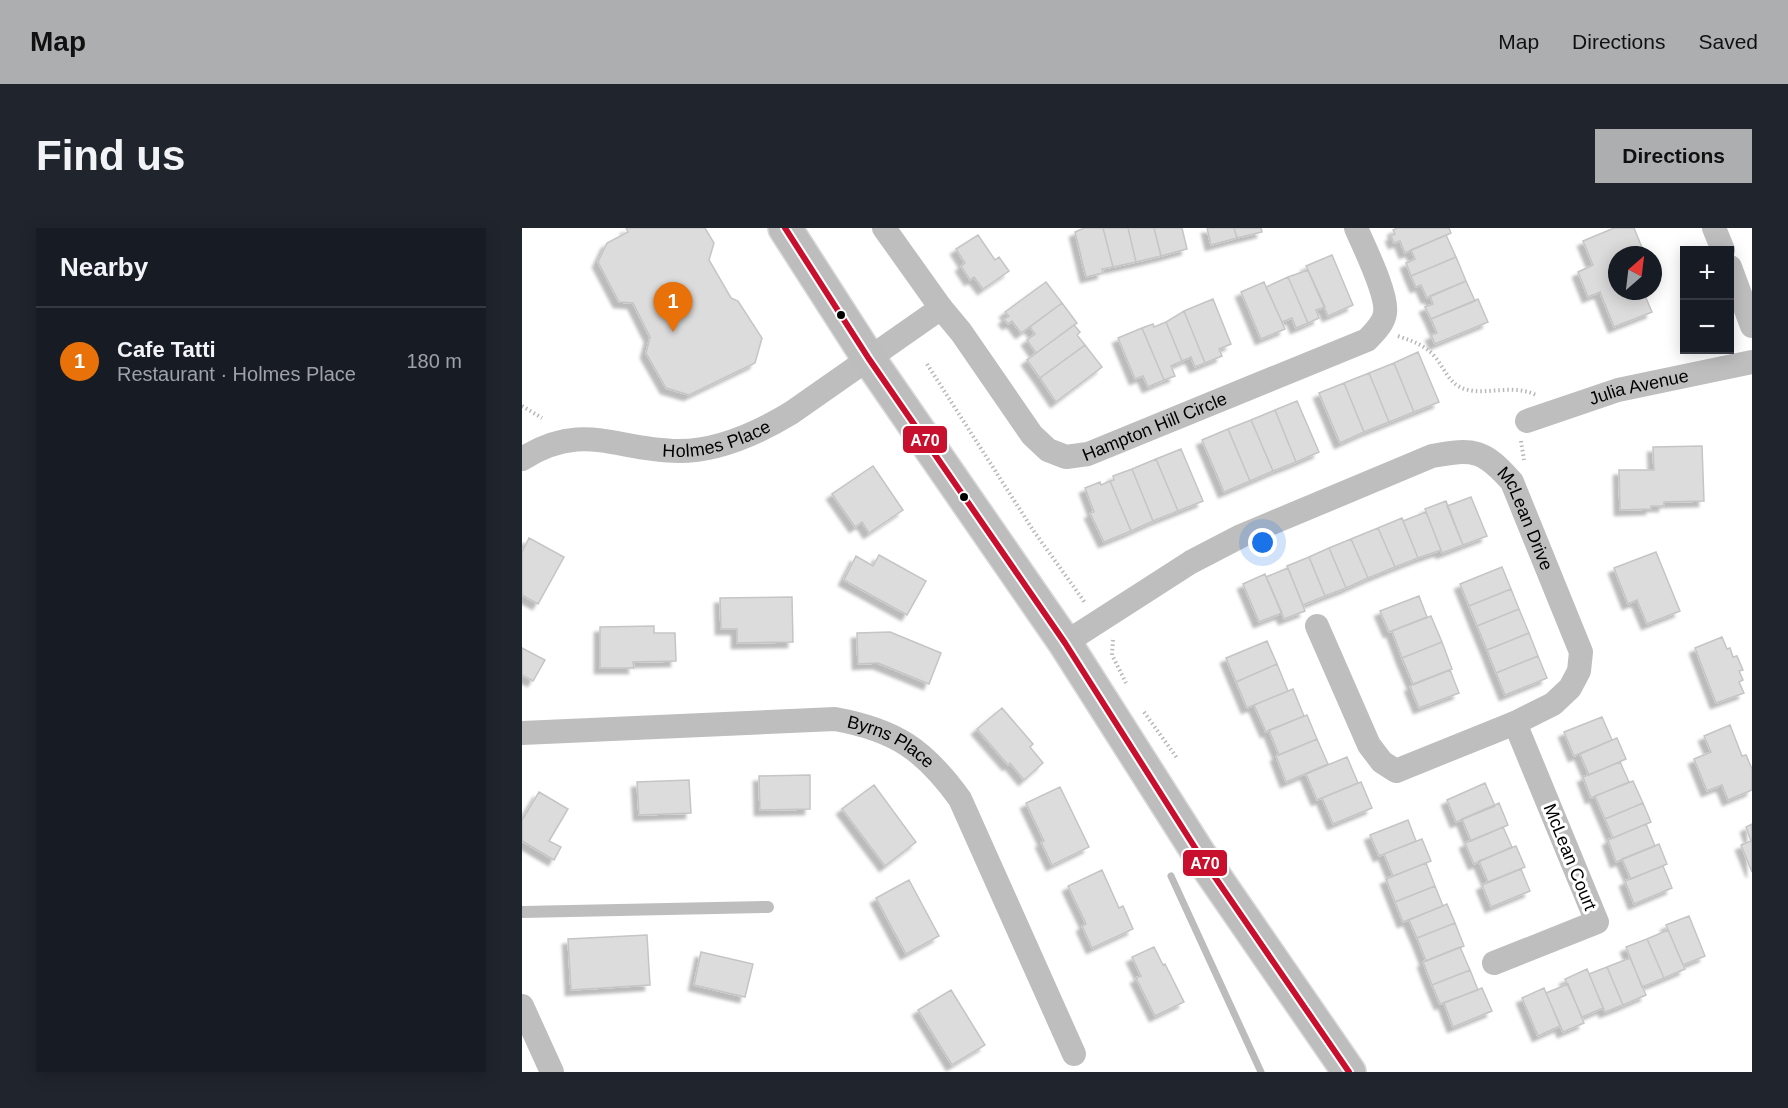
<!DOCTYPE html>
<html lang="en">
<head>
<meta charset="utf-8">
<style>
  body { margin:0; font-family:Arial,sans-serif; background:#20242c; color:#f1f3f6 }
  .controls { position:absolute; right:18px; top:18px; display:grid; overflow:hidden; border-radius:0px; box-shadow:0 3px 15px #0003 }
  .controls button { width:54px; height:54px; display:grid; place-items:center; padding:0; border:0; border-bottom:2px solid #363941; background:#171b24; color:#f1f3f6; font:30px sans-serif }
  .compass { position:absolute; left:1086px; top:18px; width:54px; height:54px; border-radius:50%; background:#171b24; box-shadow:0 3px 15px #0003; rotate:28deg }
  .you { position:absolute; left:741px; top:315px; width:21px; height:21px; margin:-15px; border:4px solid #fff; border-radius:50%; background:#1a73e8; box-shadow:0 0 0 9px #1a73e833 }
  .badge { display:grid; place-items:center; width:39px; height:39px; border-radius:50%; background:#adaeaf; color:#fff; font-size:20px; font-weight:700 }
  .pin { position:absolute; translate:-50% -50px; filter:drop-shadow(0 2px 3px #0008) }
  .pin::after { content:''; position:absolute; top:32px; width:21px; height:18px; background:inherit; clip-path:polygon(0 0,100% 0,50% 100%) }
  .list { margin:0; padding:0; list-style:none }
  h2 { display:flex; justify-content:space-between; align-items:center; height:78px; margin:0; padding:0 24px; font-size:26px }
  h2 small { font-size:20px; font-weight:400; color:#9ea1a6 }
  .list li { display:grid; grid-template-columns:39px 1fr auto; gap:18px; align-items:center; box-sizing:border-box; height:108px; padding:0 24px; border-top:2px solid #363941 }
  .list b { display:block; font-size:22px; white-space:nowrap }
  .list p { margin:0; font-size:20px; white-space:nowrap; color:#9ea1a6 }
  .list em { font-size:20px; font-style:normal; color:#9ea1a6 }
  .map { position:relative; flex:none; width:1230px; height:844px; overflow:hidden; border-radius:0px }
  header { display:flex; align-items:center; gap:36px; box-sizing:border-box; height:84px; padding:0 30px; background:#adaeaf; color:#111 }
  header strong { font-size:28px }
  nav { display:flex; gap:33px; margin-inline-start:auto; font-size:21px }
  .intro { display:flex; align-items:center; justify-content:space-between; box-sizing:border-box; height:144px; padding:0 36px }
  h1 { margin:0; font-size:42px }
  .button { padding:15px 27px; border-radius:0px; background:#adaeaf; color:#111; font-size:21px; font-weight:700 }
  main { display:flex; gap:36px; padding:0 36px }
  aside { flex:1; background:#171b24; border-radius:0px; box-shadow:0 3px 15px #0003 }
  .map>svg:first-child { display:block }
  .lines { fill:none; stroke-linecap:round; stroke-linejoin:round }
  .stream { stroke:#bcbcbc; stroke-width:7 }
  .building { fill:#dcdcdc; stroke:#c5c5c5; stroke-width:1.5; filter:url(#shadow) }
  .primary-casing { stroke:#dbdbdb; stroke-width:36 }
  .path { stroke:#b8b8b8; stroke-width:4; stroke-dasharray:1.5 3; stroke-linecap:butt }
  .lane { stroke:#bebebe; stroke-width:12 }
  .street { stroke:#bebebe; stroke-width:24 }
  .primary { stroke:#bdbdbd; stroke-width:33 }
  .bus-1-casing { stroke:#fff; stroke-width:10 }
  .bus-1 { stroke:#c8102e; stroke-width:6 }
  .bus-dot { fill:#000; stroke:#fff; stroke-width:2 }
  .labels { text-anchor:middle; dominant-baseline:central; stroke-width:6; stroke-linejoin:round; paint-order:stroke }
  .street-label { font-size:18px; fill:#000; stroke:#fff }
  .line-badge { stroke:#fff; stroke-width:2 }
  .badge-label { font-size:16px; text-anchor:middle; font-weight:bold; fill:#fff }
</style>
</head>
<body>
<header>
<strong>Map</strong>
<nav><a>Map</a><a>Directions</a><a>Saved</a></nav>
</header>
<div class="intro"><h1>Find us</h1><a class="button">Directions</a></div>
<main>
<aside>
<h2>Nearby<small></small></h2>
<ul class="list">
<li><span class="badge" style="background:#e8710a">1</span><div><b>Cafe Tatti</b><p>Restaurant · Holmes Place</p></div><em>180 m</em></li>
</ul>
</aside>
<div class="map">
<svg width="1230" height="844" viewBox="0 0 1230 844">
  <defs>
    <filter id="shadow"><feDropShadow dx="-5.5" dy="5.5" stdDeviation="1.5" flood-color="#0004"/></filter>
  </defs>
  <rect width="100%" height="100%" fill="#fff"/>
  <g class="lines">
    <path class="stream" d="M649 648 739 844"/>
  </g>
  <path class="building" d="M104 0H183L192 15 187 32 209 70 216 73 240 110 233 135 167 167 144 160 124 125 128 109 111 75 97 74 76 34 85 15 106 4Z
    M562 0H581L591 39 580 41 581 45 564 49 553 4Z
    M581 0H606L614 34 591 39Z
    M606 0H632L639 28 614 34Z
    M632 0H660L665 21 639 28Z
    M685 0H712L715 10 689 17Z
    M712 0H739L740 4 715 10Z
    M875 0H927L929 5 883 25 878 13 872 15 869 8 873 6 871 2Z
    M1092 0H1112L1123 27H1095V63H1121L1130 84 1092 99 1078 64 1066 69 1056 44 1071 37 1061 13Z
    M456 7 473 32 477 29 487 43 461 61 452 49 448 52 439 38 443 35 434 21Z
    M924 7 934 29 889 48 884 35 893 31 889 22Z
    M810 27 831 77 806 88 784 38Z
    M934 29 944 53 905 70 899 57 894 59 889 48Z
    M786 42 803 79 794 82 797 90 786 95 766 49Z
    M766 49 786 95 774 100 770 90 760 94 744 59Z
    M944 53 953 73 909 91 903 79 911 76 908 68Z
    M524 54 540 75 499 105 490 93 486 96 482 91 487 88 483 84Z
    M742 54 763 101 739 111 719 64Z
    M691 71 709 116 697 121 700 128 683 135 662 83Z
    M956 71 966 94 913 116 909 107 915 105 909 91Z
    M540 75 555 95 514 125 505 112 513 106 508 99Z
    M662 83 683 135 673 139 669 129 660 133 644 94Z
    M644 94 660 133 649 138 653 148 642 152 620 100 631 96 632 99Z
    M552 97 558 104 555 107 563 117 518 150 505 132Z
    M620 100 642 152 626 159 621 148 613 151 596 110Z
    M563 117 580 139 534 174 518 150Z
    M896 124 917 174 892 184 872 135Z
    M872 135 892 184 867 194 847 145Z
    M847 145 867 194 842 204 822 155Z
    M822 155 842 204 818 215 797 165Z
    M775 173 797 224 774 234 753 182Z
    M753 182 774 234 751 243 729 192Z
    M729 192 751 243 728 253 706 201Z
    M706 201 728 253 702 264 680 212Z
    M1180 218 1182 273 1142 274V278H1129V281L1098 282 1097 242H1132L1131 219Z
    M659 221 681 273 656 283 634 231Z
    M634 231 656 283 631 293 610 241Z
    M351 238 381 282 347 305 340 294 333 299 310 266Z
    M610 241 631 293 609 303 588 253 592 252 591 248Z
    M588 253 609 303 582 314 568 285 572 284 563 260 578 254 579 257Z
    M949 269 965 308 941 317 925 278Z
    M924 273 941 317 920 325 903 281Z
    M904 284 919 322 896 330 881 293Z
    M880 290 896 330 873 339 856 300Z
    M856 300 873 339 846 350 829 311Z
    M7 310 42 329 16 376 0 367V324Z
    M829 311 846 350 824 360 807 320Z
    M807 320 824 360 803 368 787 329Z
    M1134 324 1158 383 1125 396 1115 372 1106 376 1092 340Z
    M357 327 404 353 385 387 322 352 334 328 351 338Z
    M787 329 803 368 781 377 765 338Z
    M980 339 989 361 947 378 938 356Z
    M766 340 783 383 762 391 744 349Z
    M743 346 760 385 737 394 721 356Z
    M989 361 997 381 955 398 947 378Z
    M897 368 905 389 867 404 858 383Z
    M270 369 271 414 215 415V401H199L198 370Z
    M997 381 1007 405 965 422 955 398Z
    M909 388 920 414 880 430 870 403Z
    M132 398V405H153L154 433 111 434 112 440H78V399Z
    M368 404 419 425 407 456 356 435 336 436 335 405Z
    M1007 405 1016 428 974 445 965 422Z
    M1200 409 1205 421 1208 420 1211 429 1215 428 1221 442 1217 443 1221 452 1217 454 1222 465 1194 475 1173 420Z
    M745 413 755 436 714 454 704 430Z
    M920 414 930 441 891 456 880 430Z
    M0 420 23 432 11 453 0 447Z
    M1016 428 1025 450 983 467 974 445Z
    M755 436 766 463 725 480 714 454Z
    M928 442 937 465 897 480 888 458Z
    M771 461 782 488 744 504 732 477Z
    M480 480 511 516 508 519 521 535 502 552 488 535 486 537 455 501Z
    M785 487 795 511 757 527 747 502Z
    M1080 489 1090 512 1052 528 1042 504Z
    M1208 497 1220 528 1224 527 1230 541V562L1206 572 1200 557 1185 563 1172 531 1189 524 1182 508Z
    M1095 510 1104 531 1067 547 1058 526Z
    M795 511 806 536 764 554 754 528Z
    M825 529 836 555 795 572 784 546Z
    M1098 534 1107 554 1069 570 1061 549Z
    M288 547V581L238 582 237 548Z
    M167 552 169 585 117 587 115 554Z
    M1111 553 1121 575 1083 591 1073 568Z
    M839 554 850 580 811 596 800 570Z
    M963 555 973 578 934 594 925 572Z
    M352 557 394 614 363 638 320 581Z
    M538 559 567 619 530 637 519 614 522 613 504 575Z
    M17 564 46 581 27 613 39 619 32 632 0 613V592Z
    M977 575 986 597 949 613 940 591Z
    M1121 575 1129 594 1091 610 1083 591Z
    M886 592 894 613 857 628 848 607Z
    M1124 596 1133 618 1094 634 1086 612Z
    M1230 596V644L1219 617 1229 613 1224 599Z
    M981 599 990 619 952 636 943 615Z
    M900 611 909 633 871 648 862 626Z
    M1137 616 1145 636 1109 651 1100 631Z
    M994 618 1003 639 966 654 957 633Z
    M904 635 913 658 873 674 864 651Z
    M1141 638 1150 660 1112 676 1103 653Z
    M999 641 1008 663 969 679 960 657Z
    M580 642 597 680 601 678 611 701 570 720 560 698 564 696 546 658Z
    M387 652 417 708 384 726 354 670Z
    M913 658 921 678 881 694 873 674Z
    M925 676 933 695 895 710 887 692Z
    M1167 688 1183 728 1161 737 1144 697Z
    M933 695 942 718 904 733 895 710Z
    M1146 702 1163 741 1142 750 1125 711Z
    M125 707 128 757 49 762 46 711Z
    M1125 711 1142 750 1120 759 1104 719Z
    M632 719 641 737 643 736 662 774 633 788 614 750 619 748 610 729Z
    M938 719 948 742 910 757 901 734Z
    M179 724 231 736 223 769 172 757Z
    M1108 730 1124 767 1101 777 1085 739Z
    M1085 739 1101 777 1083 784 1067 746Z
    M1065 741 1081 780 1060 789 1043 751Z
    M948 742 956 762 918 776 910 757Z
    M1046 756 1062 795 1041 804 1024 765Z
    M960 760 970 783 931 799 922 775Z
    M1022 760 1038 798 1016 808 1000 770Z
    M429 762 463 817 430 837 396 782Z"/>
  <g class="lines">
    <defs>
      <path id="primary" d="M263 0 347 131 543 415 677 626 827 844"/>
    </defs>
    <use href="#primary" class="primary-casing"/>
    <path class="path" d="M876 108C890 113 903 117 913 129 921 138 925 151 936 158 958 171 987 154 1014 167
      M405 136 511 302 564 376
      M0 178 20 190
      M999 213 1002 232
      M591 412 590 427 604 455
      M622 484 655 530"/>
    <path class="lane" d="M0 684 246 679"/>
    <g class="street">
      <path id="s1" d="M362 0 419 80 439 104 510 207 526 222 544 229 566 226 845 112C852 105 862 95 863 85 866 66 842 19 834 0"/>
      <path d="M1192 0 1201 22"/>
      <path d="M1208 39 1230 98"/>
      <path id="s2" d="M1005 193 1096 162 1230 134"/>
      <path id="s3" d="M0 231C62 192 94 223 157 223 196 223 236 205 269 185L419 80"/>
      <path id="s4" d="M543 415 669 334 719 308 910 228C952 220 962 222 990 254L1059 424 1057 443 1048 460 1031 476 993 495 874 543 860 534 847 517 795 398"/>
      <path id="s5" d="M0 505 313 491C373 502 402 521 438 571L552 826"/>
      <path d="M972 735 1075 694 993 495"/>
      <path d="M0 778 30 844"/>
    </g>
    <use href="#primary" class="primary"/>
    <defs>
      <path id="bus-1" d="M263 0 347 131 543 415 677 626 827 844"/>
    </defs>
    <use href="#bus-1" class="bus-1-casing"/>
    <use href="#bus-1" class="bus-1"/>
  </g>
  <g class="bus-dot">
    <circle cx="319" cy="87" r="5"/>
    <circle cx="442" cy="269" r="5"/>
  </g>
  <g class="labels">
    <g class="street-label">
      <text stroke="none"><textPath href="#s2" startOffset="117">Julia Avenue</textPath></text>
      <text stroke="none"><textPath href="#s1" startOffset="390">Hampton Hill Circle</textPath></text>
      <text stroke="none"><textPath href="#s3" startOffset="201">Holmes Place</textPath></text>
      <text stroke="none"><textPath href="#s4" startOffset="543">McLean Drive</textPath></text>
      <text stroke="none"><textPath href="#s5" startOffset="374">Byrns Place</textPath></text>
      <text transform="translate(1048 629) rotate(68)">McLean Court</text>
    </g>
  </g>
  <g class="line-badge">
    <rect x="380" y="197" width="46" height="29" rx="6" fill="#c8102e"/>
    <rect x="660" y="621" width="46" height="28" rx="6" fill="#c8102e"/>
  </g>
  <g class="badge-label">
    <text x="403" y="218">A70</text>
    <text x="683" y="641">A70</text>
  </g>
</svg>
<div class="controls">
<button>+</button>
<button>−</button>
</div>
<svg class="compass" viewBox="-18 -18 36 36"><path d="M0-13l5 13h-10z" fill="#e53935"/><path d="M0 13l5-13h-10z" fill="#9ea1a6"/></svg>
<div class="you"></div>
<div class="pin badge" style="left:151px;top:104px;background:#e8710a">1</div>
</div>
</main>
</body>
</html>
